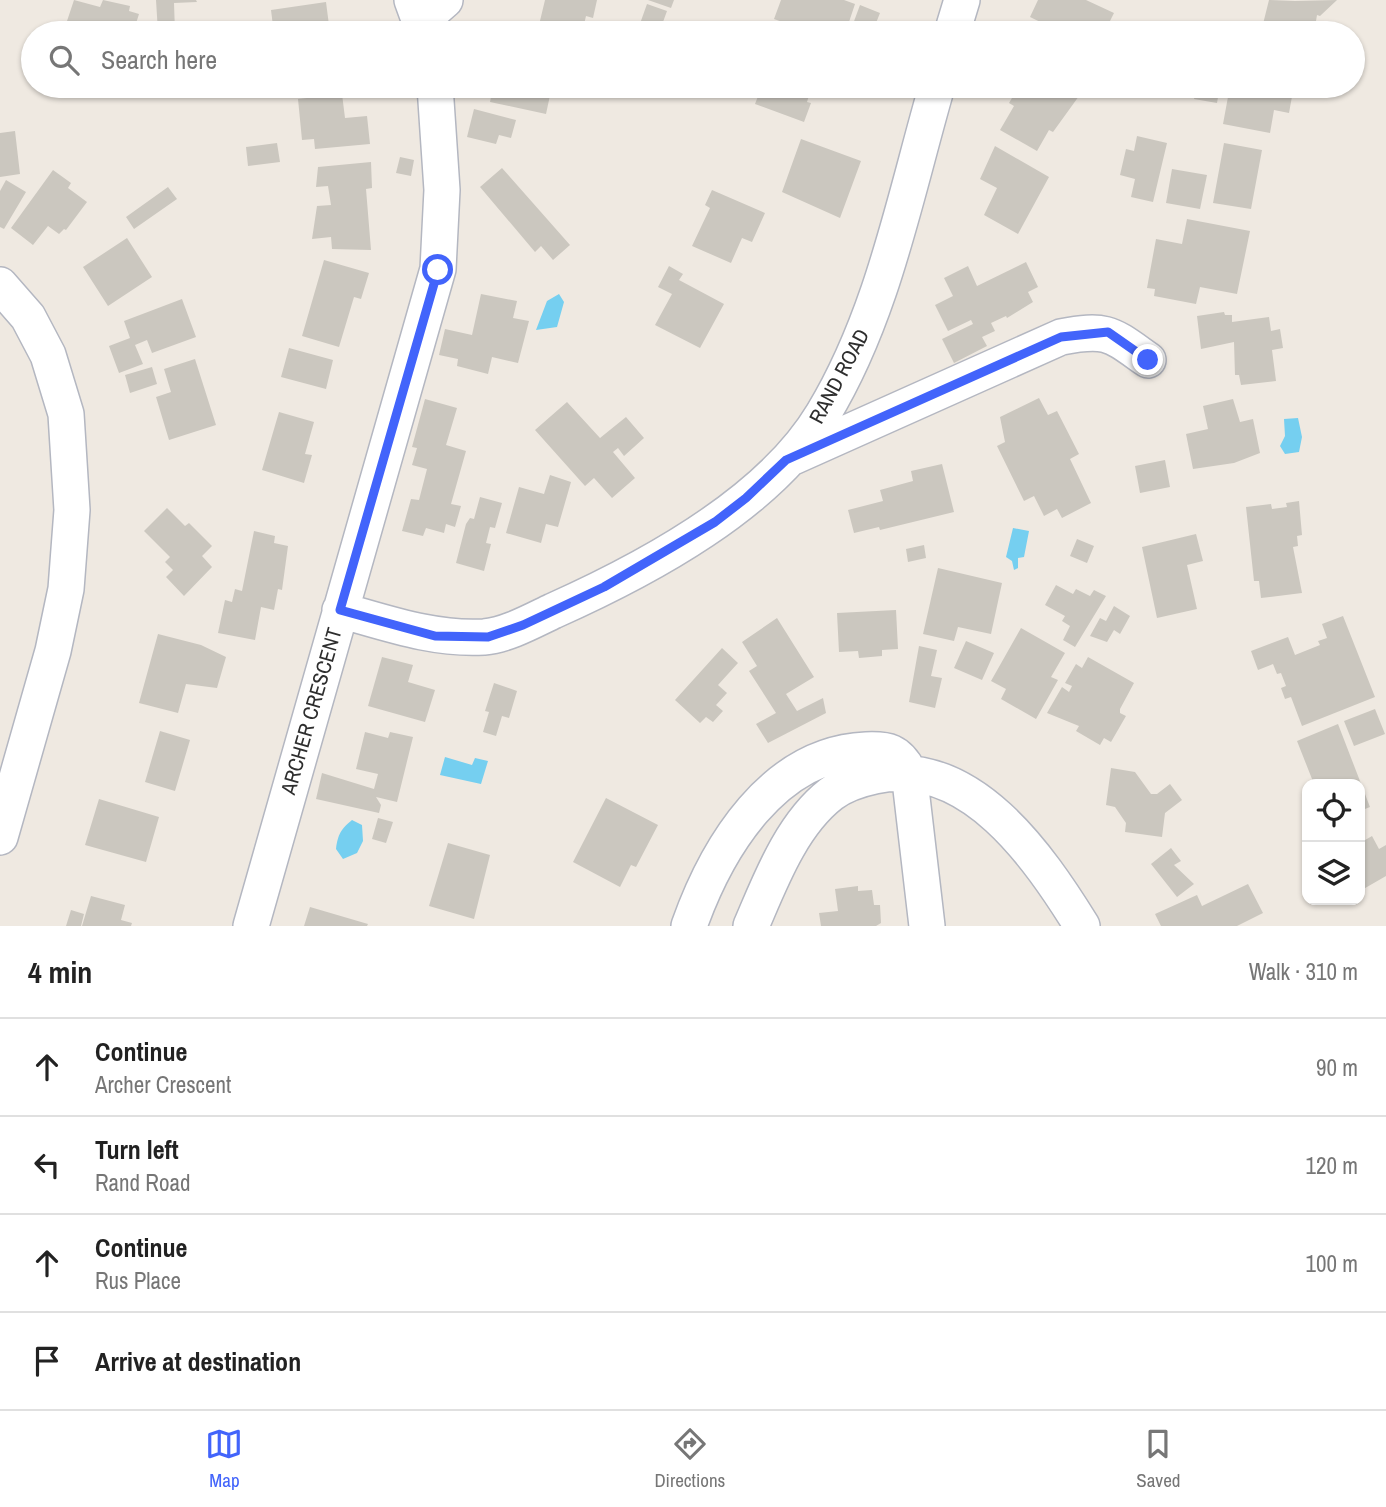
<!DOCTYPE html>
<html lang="en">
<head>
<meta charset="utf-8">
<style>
  body { margin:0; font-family:"Archivo Narrow",sans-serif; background:#f2f2f2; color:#222 }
  .controls { position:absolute; right:21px; bottom:21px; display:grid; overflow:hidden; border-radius:14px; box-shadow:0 2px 5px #0004 }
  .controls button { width:63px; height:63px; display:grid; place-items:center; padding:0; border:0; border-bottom:2px solid #e0e0e0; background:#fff; color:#222; font:35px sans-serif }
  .stop { position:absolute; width:21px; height:21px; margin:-16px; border:5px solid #4264fb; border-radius:50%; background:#fff }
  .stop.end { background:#4264fb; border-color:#fff; box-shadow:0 2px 7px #0008 }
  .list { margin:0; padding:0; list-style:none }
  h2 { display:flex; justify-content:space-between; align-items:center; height:91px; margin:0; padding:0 28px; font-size:30px }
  h2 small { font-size:23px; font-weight:400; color:#767676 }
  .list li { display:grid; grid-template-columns:46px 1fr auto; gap:21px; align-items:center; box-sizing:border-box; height:98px; padding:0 28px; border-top:2px solid #e0e0e0 }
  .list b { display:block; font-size:26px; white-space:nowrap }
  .list p { margin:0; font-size:23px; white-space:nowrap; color:#767676 }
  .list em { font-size:23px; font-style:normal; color:#767676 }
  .icon { flex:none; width:38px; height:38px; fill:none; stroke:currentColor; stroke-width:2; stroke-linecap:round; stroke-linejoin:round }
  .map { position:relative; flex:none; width:1386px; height:926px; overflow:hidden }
  .search { position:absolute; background:#fff; box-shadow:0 2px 5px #0004; left:21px; right:21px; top:21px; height:77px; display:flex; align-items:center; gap:18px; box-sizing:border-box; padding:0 24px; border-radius:38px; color:#767676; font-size:26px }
  .sheet { height:483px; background:#fff }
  nav { display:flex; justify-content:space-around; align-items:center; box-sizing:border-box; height:98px; border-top:2px solid #e0e0e0; background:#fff; font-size:19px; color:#767676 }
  nav a { display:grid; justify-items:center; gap:4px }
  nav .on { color:#4264fb }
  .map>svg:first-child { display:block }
  .water { fill:#75cff0 }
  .building { fill:#cbc7bf }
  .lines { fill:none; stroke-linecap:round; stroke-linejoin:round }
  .minor-casing { stroke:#b4b7c1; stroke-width:38 }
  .minor { stroke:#fff; stroke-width:35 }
  .route { stroke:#4264fb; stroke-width:9 }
  .labels { text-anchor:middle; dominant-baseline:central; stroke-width:5; stroke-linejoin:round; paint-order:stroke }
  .street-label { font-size:21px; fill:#2e2e2e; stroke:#fff }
</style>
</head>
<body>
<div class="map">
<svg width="1386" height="926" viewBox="0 0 1386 926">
  <rect width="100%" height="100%" fill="#efe9e1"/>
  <path class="water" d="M559 294 564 302 557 327 536 330 547 301Z
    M1298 418 1302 437 1299 452 1285 454 1280 446 1285 436 1284 419Z
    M1013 528 1029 531 1024 557 1018 558V568L1014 570 1012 561 1006 557Z
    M445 757 472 765 475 758 488 761 481 784 440 775Z
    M352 820 362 825 363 841 357 853 343 859 336 849C338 834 341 829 352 820Z"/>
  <path class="building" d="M74 0 100 7 103 0 130 6 129 11 139 14 133 33H63Z
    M156 0H196L197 2 174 3 175 32H158Z
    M545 0H597L593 18 586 16 582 33 539 25Z
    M648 0H674L671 8Z
    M781 0H844L855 4 849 22 853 24 860 5 880 13 872 33H813L774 19Z
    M1038 0H1086L1114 13 1104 33H1055L1057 30 1030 17Z
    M1269 0 1295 1 1337 0 1320 16 1317 15 1314 33H1264L1261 32Z
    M326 2 330 33H260L259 28 273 26 271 10Z
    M647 4 667 11 659 33 637 32Z
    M878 21 910 33H874Z
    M493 86H552L546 114 490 102Z
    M762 86 788 93 790 86H839L835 97 811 89 807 102 811 103 804 122 755 104Z
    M1019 86H1061L1079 96 1053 132 1049 130 1037 151 1000 130 1014 106 1009 103Z
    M1197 86H1220L1217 103 1194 99Z
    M1230 86H1278L1293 91 1289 113 1274 110 1270 133 1223 124Z
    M342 94 345 118 367 116 370 144 315 149 314 139 302 140 298 99Z
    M474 109 516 120 511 138 499 135 496 144 467 137Z
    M15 131 20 174 0 177V133Z
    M1137 136 1167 143 1153 202 1131 197 1135 179 1120 175 1126 149 1134 151Z
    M801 139 861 161 840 218 782 192Z
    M277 143 280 162 248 166 246 147Z
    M1224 143 1262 150 1251 209 1213 203Z
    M995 146 1049 177 1018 234 984 215 997 188 980 179Z
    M400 157 414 160 411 176 396 173Z
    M371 162 372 188 366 189 371 250 332 249 331 237 312 239 317 206 331 205 328 186 316 187 318 167Z
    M502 168 570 245 553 260 541 246 535 252 480 187Z
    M1172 169 1207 175 1200 209 1166 203Z
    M53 170 71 183 68 188 87 202 66 230 64 229 59 234 48 226 33 245 11 228Z
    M6 180 26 192 4 229 0 227V191Z
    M168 187 177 199 134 229 126 217Z
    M712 190 765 213 752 242 742 238 731 263 692 246 710 208 705 205Z
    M1187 219 1250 231 1237 294 1200 287 1196 304 1154 296 1155 289 1147 288 1156 239 1182 244Z
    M127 238 152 277 108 306 83 267Z
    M324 260 369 273 361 299 354 297 339 347 302 336Z
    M1026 262 1038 287 1028 292 1033 302 1007 318 1006 316 991 323 995 331 982 337 987 346 954 363 942 339 973 324 971 320 948 331 935 305 953 296 944 278 968 266 977 286Z
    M669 266 683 274 679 280 724 304 700 348 655 325 672 294 658 287Z
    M481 294 517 301 513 318 529 321 518 363 492 357 488 374 457 366 458 359 439 355 445 329 472 335Z
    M182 299 196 337 152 353 147 340 135 345 143 364 119 373 109 346 130 338 124 321Z
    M1224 312 1225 315H1232V322L1269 317 1271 331 1280 329 1283 348 1272 350 1276 381 1241 385 1239 375H1235L1234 342 1201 349 1197 316Z
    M289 348 333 360 326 389 281 377Z
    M195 359 216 425 169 440 156 397 171 392 164 369Z
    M152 367 157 384 130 393 125 375Z
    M1039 398 1048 415 1057 411 1079 454 1070 459 1091 503 1062 518 1057 509 1044 516 1034 496 1024 501 997 446 1005 442 1000 417Z
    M425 399 457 408 446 445 466 451 451 504 461 506 455 527 446 524 444 533 426 528 423 536 402 531 411 499 419 500 427 469 412 465 417 448 412 447Z
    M1233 399 1240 422 1253 419 1260 453 1234 463 1193 469 1186 434 1208 429 1203 406Z
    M567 402 600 438 626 417 644 438 624 456 618 448 613 452 635 478 612 498 594 478 585 486 535 430Z
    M279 412 314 422 305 454 312 455 304 483 262 470Z
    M1165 460 1170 487 1140 493 1135 466Z
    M942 464 954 512 880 530 879 527 854 533 848 510 883 501 880 490 913 481 911 471Z
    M550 475 571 482 558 527 546 524 541 543 506 533 519 487 544 494Z
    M480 497 502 503 495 528 490 527 486 543 491 544 484 571 456 563 466 524 470 518 474 519Z
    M1299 501 1302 535 1297 536 1298 546 1293 547 1302 593 1261 598 1259 581H1254L1246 507 1271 504 1272 509 1287 507 1286 503Z
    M167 508 185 526 189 523 212 546 202 556 212 567 184 596 166 577 173 570 165 562 170 557 144 531Z
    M254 531 275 536 274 543 288 546 282 590 278 589 274 610 261 607 255 640 218 633 225 600 232 602 235 589 242 591Z
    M1196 534 1203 561 1187 565 1197 609 1157 618 1142 547Z
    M1077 539 1094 546 1087 563 1070 556Z
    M924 545 926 558 908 562 906 549Z
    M938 568 1002 583 991 634 958 627 954 641 923 634Z
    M1056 585 1073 594 1076 589 1090 596 1094 590 1106 596 1075 647 1063 640 1070 626 1062 621 1065 616 1045 605Z
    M1114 606 1130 616 1120 634 1114 630 1107 642 1090 636 1100 618 1106 621Z
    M896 610 898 649 882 650V656L859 658 858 651 839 652 837 613Z
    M1343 616 1375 697 1302 726 1291 697 1285 699 1281 688 1286 686 1281 673 1277 674 1273 664 1258 670 1251 651 1288 637 1295 655 1320 645 1318 641 1327 638 1322 624Z
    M777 618 814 677 786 694 797 711 823 698 826 713 768 743 756 724 776 713 749 671 757 666 742 642Z
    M1021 628 1065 653 1051 677 1058 680 1036 719 1001 699 1006 689 991 681Z
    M158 634 201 645 226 657 217 688 186 684 178 713 139 703Z
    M966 641 994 653 982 680 954 668Z
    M919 646 937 650 931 676 942 678 935 708 909 702Z
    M722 648 738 663 718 685 727 693 716 705 723 711 713 722 706 717 700 723 675 700Z
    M382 657 413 665 408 682 435 690 425 722 368 706Z
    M1088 657 1134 683 1120 709V713L1126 716 1111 742 1104 738 1100 745 1076 731 1079 726 1047 713 1062 687 1069 692 1072 686 1065 683 1076 664 1082 668Z
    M494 683 517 691 509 718 502 716 496 736 483 732 489 712 485 711Z
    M1375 709 1385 734 1354 746 1344 721Z
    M1338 724 1370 807 1360 811V784H1314L1297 741Z
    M160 731 190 740 175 791 145 782Z
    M365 732 388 738 390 732 413 737 397 802 376 797 381 805 379 813 316 799 322 773 374 789 378 774 356 769Z
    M1111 768 1135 772 1151 794H1157L1170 784 1182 800 1165 813 1162 837 1125 832 1126 823 1115 807 1106 805Z
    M606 798 658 825 636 867 631 865 620 887 573 862Z
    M99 799 159 817 146 862 85 845Z
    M378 818 393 822 386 843 372 839Z
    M1372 836 1379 849 1386 845V876L1360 891V843Z
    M448 843 490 855 474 919 429 906Z
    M1171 848 1181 861 1174 865 1194 884 1177 897 1151 864Z
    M1248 884 1263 913 1237 926H1161L1155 914 1197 895 1202 906Z
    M858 886V891L872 890 874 905H880L881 923 876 926H821L819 913 838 911 835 889Z
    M91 896 125 905 121 920 132 923 131 926H82Z
    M310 907 368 924 367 926H304Z
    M71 910 84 914 81 926H66Z"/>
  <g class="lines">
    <defs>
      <path id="minor" d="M412 0 424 33
        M421 21 445 0
        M952 33 962 0
        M0 285 28 317 48 355 66 414 72 510 66 589 53 651 0 837
        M793 457 1061 337C1108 328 1111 334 1148 360
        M340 610C387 623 434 640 484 637 507 635 532 621 553 611 647 569 769 504 823 414 883 315 905 196 937 86
        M251 926 438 269 442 190 435 86
        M689 926C717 847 773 754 866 750 888 749 898 751 909 772L927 926
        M751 926C770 882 791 825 831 794 843 785 861 779 875 776 970 755 1039 857 1082 926"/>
    </defs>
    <use href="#minor" class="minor-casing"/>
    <use href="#minor" class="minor"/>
  </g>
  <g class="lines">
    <path class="route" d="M438 270 340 610 435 636 488 637 523 625 604 587 715 522 746 498 786 460 1061 337 1108 332 1148 360"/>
  </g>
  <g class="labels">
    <g class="street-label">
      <text transform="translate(839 376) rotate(-62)">RAND ROAD</text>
      <text transform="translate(311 711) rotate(-74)">ARCHER CRESCENT</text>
    </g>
  </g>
</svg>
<div class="controls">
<button><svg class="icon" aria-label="locate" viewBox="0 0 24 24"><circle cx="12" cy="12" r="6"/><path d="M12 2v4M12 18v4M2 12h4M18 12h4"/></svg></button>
<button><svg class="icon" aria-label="layers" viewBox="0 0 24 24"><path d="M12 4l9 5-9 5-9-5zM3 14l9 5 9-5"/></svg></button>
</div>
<div class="stop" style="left:438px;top:270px"></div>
<div class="stop end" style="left:1148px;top:360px"></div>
<div class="search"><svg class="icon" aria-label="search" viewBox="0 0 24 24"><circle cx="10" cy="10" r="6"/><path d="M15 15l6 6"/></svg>Search here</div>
</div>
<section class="sheet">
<h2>4 min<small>Walk · 310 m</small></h2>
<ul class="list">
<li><svg class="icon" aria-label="ahead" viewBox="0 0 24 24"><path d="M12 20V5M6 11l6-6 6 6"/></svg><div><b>Continue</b><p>Archer Crescent</p></div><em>90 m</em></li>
<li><svg class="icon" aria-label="left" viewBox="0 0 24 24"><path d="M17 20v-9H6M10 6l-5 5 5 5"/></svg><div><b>Turn left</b><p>Rand Road</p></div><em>120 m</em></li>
<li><svg class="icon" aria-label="ahead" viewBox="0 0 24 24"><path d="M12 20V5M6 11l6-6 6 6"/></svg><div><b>Continue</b><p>Rus Place</p></div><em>100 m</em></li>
<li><svg class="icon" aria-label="arrive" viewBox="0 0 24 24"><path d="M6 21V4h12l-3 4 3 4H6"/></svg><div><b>Arrive at destination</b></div></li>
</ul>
</section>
<nav>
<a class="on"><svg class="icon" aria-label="map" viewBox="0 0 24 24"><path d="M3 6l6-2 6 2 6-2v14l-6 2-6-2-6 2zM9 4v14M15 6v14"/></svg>Map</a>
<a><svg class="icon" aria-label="directions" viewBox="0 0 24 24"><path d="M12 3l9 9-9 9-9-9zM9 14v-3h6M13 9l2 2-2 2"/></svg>Directions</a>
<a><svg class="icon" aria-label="saved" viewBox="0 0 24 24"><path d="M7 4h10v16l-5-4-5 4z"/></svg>Saved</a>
</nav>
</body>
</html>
